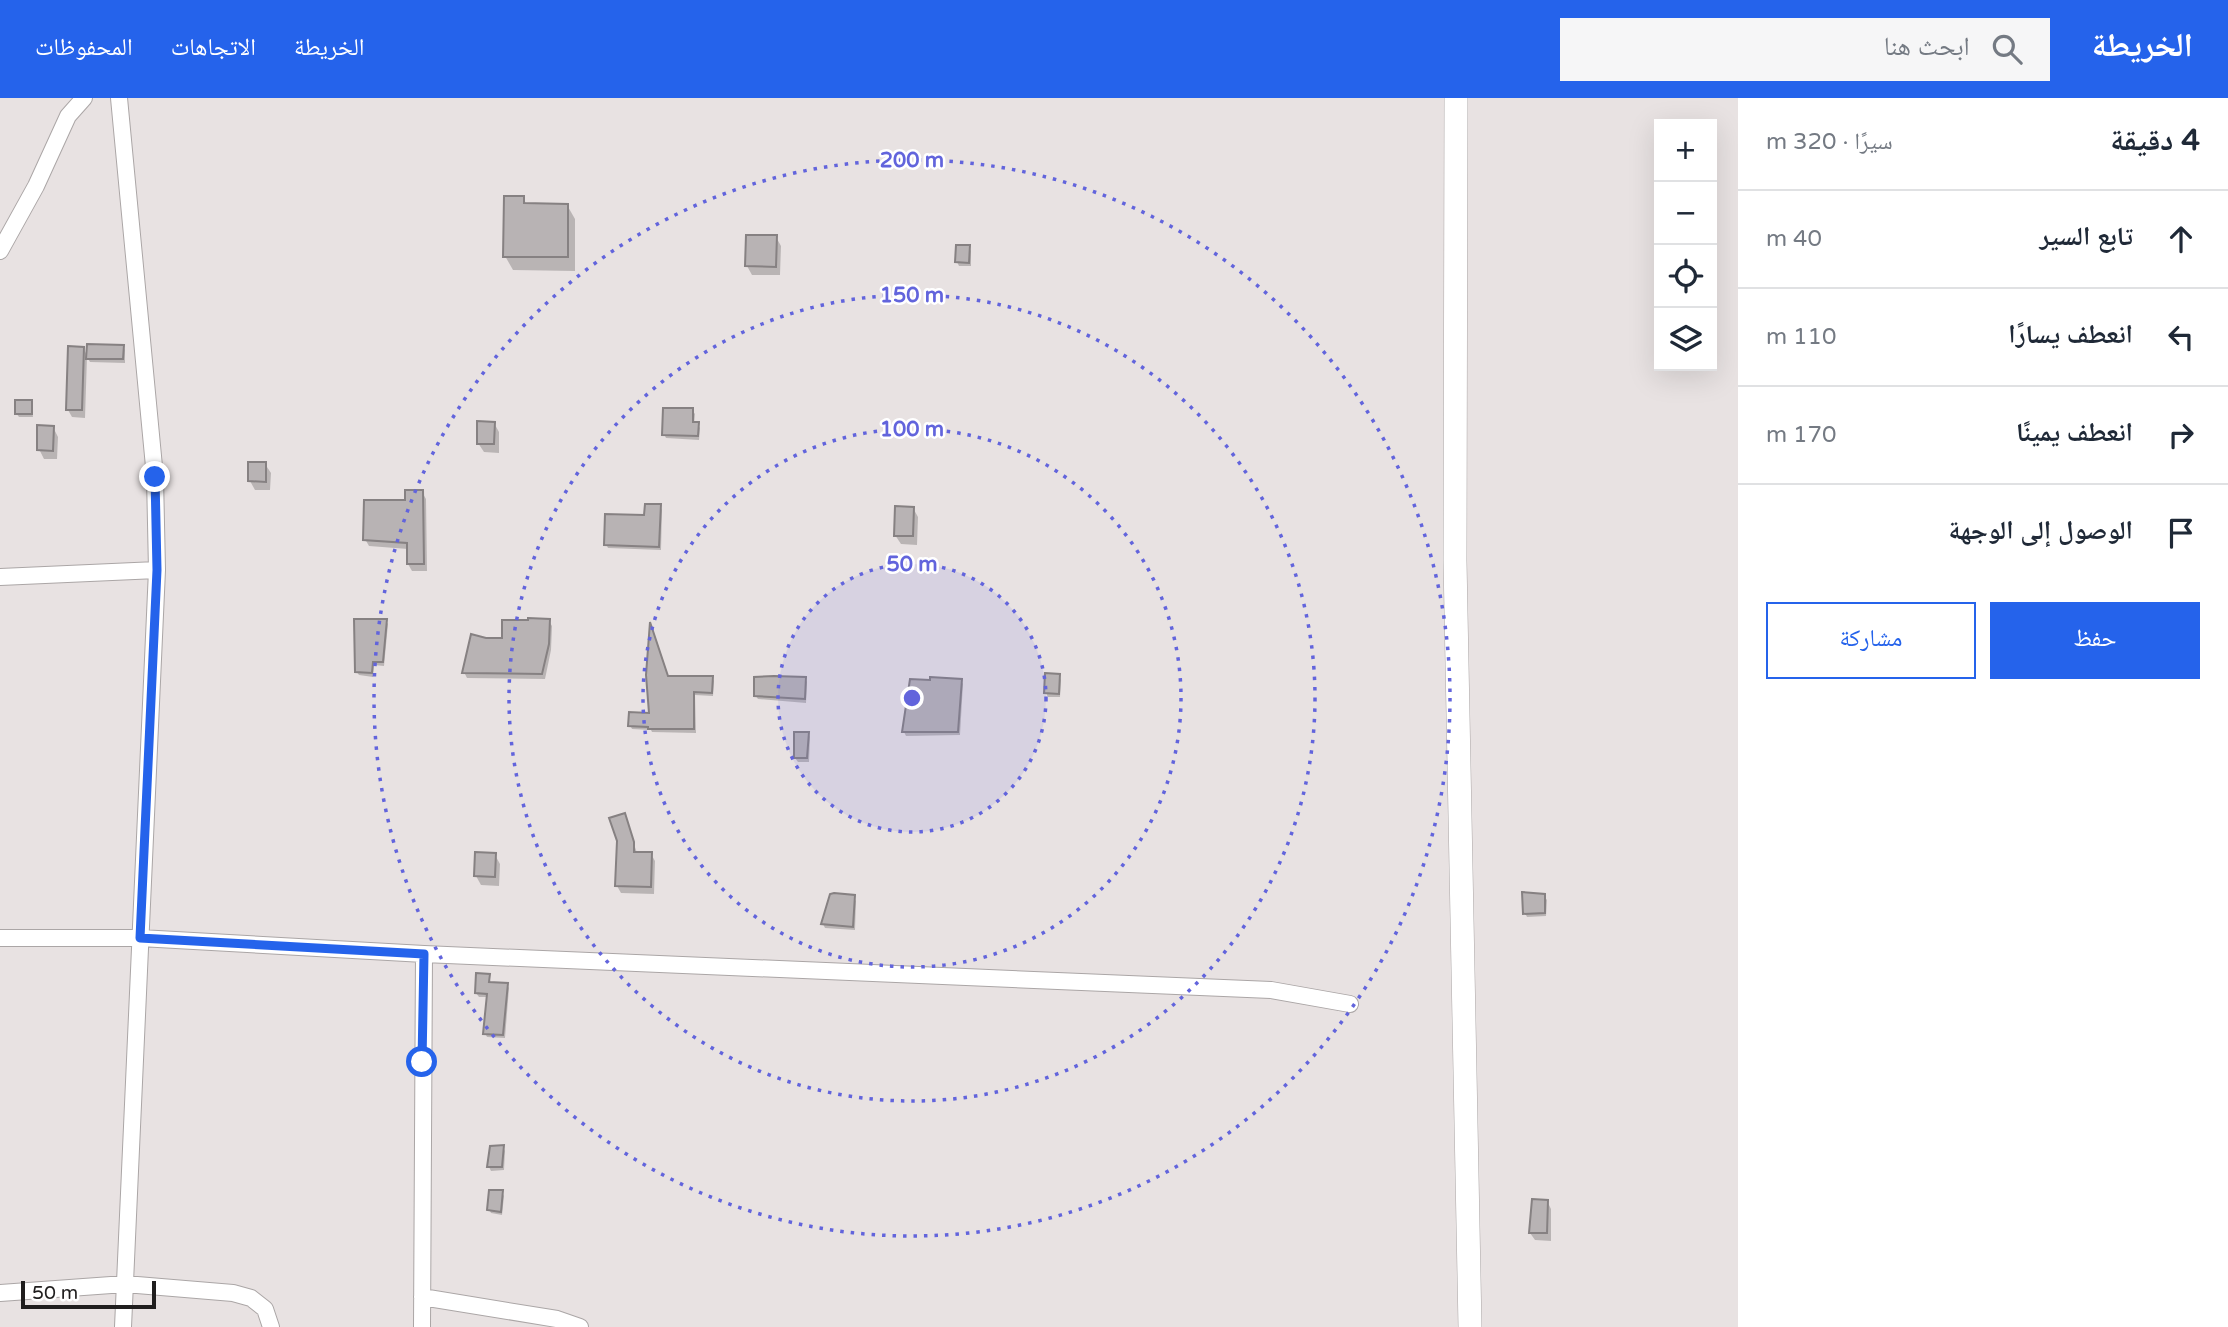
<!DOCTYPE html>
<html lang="ar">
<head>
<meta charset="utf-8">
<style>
  body { margin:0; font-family:"Varela Round","Noto Naskh Arabic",sans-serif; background:#f6f6f7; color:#1f2937; direction:rtl }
  .controls { position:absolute; right:21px; top:21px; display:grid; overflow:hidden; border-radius:0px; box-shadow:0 7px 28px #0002 }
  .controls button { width:63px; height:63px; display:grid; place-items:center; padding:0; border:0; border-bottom:2px solid #e0e1e3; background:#fff; color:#1f2937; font:35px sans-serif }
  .scale { position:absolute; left:21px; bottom:18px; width:135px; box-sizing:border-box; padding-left:7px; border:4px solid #201e1e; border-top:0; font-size:19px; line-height:24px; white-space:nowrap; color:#201e1e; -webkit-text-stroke:5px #fff; paint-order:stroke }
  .stop { position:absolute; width:21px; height:21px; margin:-16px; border:5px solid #2563eb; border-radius:50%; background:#fff }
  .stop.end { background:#2563eb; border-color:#fff; box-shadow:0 2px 7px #0008 }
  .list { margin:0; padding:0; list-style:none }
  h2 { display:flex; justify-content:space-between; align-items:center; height:91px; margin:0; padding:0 28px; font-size:30px }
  h2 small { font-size:23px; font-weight:400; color:#747a83 }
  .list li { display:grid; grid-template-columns:46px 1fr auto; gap:21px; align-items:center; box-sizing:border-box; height:98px; padding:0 28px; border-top:2px solid #e0e1e3 }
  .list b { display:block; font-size:26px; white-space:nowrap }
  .list em { font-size:23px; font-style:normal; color:#747a83 }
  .actions { display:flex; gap:14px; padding:21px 28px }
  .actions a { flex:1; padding:16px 0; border:2px solid #2563eb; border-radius:0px; text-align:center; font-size:24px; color:#2563eb }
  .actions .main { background:#2563eb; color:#fff }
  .icon { flex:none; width:38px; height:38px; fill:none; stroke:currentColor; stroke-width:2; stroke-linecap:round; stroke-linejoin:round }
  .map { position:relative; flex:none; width:1738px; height:1229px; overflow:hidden; direction:ltr }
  header { display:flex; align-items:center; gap:42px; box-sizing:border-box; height:98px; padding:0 35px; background:#2563eb; color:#fff }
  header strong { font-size:33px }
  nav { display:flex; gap:38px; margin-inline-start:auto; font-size:24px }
  .search { width:490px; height:63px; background:#f6f6f7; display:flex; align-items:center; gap:18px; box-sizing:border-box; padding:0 24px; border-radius:0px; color:#747a83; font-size:26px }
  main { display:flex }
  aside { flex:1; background:#fff }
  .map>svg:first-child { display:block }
  .shadow { fill:#0003 }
  .building { fill:#b8b3b4; stroke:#868182; stroke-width:2 }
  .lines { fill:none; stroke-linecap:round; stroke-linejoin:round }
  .street-casing { stroke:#aba6a6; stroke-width:18 }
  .secondary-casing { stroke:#aba6a6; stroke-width:24 }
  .street { stroke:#fff; stroke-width:16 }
  .secondary { stroke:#fff; stroke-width:23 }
  .route { stroke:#2563eb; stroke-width:9 }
  .ring { fill:none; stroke:#6264dc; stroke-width:3.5; stroke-dasharray:3.5 7 }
  .centre { fill:#6264dc; stroke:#fff; stroke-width:3.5 }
  .ring-label { font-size:21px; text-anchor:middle; font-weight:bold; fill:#6264dc; stroke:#fff; stroke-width:5; stroke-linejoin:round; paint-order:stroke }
</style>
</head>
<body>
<header>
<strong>الخريطة</strong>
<div class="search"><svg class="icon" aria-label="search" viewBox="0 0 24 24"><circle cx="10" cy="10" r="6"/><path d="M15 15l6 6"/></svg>ابحث هنا</div>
<nav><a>الخريطة</a><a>الاتجاهات</a><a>المحفوظات</a></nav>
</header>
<main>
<aside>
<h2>4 دقيقة<small>سيرًا · 320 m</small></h2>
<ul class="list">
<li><svg class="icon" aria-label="ahead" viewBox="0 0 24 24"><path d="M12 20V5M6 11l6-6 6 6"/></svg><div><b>تابع السير</b></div><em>40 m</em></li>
<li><svg class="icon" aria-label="left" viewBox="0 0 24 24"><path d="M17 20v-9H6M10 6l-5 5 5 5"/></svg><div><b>انعطف يسارًا</b></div><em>110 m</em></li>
<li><svg class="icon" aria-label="right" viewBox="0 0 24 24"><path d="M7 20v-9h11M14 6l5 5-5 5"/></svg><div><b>انعطف يمينًا</b></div><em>170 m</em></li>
<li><svg class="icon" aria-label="arrive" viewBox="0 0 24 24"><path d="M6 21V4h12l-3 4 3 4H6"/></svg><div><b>الوصول إلى الوجهة</b></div></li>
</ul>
<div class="actions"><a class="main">حفظ</a><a>مشاركة</a></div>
</aside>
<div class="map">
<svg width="1738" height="1229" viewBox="0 0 1738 1229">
  <rect width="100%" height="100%" fill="#e8e2e2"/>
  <path class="shadow" d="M523 100 527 107H567L575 121V173L513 172 505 158Z
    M776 139 781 148 780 177H752L747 168Z
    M969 149 971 153V168H959L957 164Z
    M123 248 125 252V265L90 264 87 259 85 320 72 319 68 312 83 250 88 259Z
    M31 304 33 319H19L16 315Z
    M692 312 695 316 694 326H697L700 330 699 342 666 340 664 336Z
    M494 325 499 334V355L484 354 478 345Z
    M53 329 58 339 57 361H44L39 351Z
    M265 366 271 375 270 392H255L250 383Z
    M422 394 426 401 427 473H412L408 466V451L369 448 365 441 407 404Z
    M660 408 662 412 661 452 608 450 606 446Z
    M913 410 918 419 917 447 901 446 895 437Z
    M386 523 388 526 384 568 374 567 373 579 359 577 356 573Z
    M549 523 552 528 551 552 545 581 467 580 464 574 486 542H504Z
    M1059 578 1061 582 1060 599H1048L1046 595Z
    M712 579 714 583 713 598 695 597 696 635 652 634 651 632 632 631 630 627Z
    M805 581 807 584 806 605 758 601 755 597Z
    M961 583 963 586 960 637 906 638 904 634Z
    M808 635 810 639 809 664H798L795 660Z
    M624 717 637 755 651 756 655 763 654 796 621 795 617 788Z
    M495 757 500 766 499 788 481 787 476 778Z
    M1544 798 1547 802 1546 818 1527 819 1525 815Z
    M853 799 856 803 855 832 825 830 823 826Z
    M489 877 491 886 507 887 509 890 505 940 487 939 485 935 488 899H479L476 895Z
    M492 1049H503L505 1053 504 1072 491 1073 489 1069Z
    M502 1094 504 1098 502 1117 491 1115 489 1111Z
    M1547 1103 1551 1111V1143L1535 1142 1530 1135Z"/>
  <path class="building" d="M504 98H524V105L568 106V159H503Z
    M746 137H777L776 169 745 168Z
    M956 147H970L969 165 955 164Z
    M87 246 124 247 123 261H86Z
    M68 248 84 249 82 312H66Z
    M15 302H32V316H15Z
    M663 310H693V324H699L698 338 662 337Z
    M477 323 495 324 494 346H477Z
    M37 327 54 328 53 353 37 352Z
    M248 364H266V384L248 383Z
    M405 392H423L424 466H407V445L363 442 364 402H405Z
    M645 406H661L659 449 604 447 605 416 644 417Z
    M895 408 914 409 913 438H894Z
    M528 520 550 521 549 546 542 576 462 575 471 536 486 540H502V522H528Z
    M354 521H387L383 564H373L372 575 355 574Z
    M650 524 668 578H713L712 595 694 594V631H648V629L628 628 629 614 649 615 646 577Z
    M1045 575 1060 576 1059 596 1044 595Z
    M774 578 806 579 805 601 754 598V579Z
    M930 579 962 581 958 634H902L910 581 930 582Z
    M794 634H809L807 660H794Z
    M625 715 634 744V754H652L651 789 615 788 617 743 609 720Z
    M475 754 496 755 495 779 474 778Z
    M1522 794 1545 796V815L1523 816Z
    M834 795 855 797 853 829 821 826 830 796Z
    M476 875 490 876 489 884 508 885 503 937 483 936 487 896 475 895Z
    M504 1047 502 1069H487L490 1048Z
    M489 1092H503L501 1114 487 1112Z
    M1532 1101 1548 1102 1547 1135H1529Z"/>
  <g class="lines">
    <defs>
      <path id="street" d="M119 0 155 379 157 472 123 1229
        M0 153 36 88 68 18 84 0
        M0 479 157 472
        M0 840H140L424 856 1271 892 1350 906
        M0 1195 125 1186 233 1195 251 1200 265 1211 271 1229
        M422 1199 557 1221 580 1229
        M422 1229 424 856"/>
      <path id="secondary" d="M1456 0 1455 463 1470 1229"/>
    </defs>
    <use href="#street" class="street-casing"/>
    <use href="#secondary" class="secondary-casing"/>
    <use href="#street" class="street"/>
    <use href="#secondary" class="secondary"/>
  </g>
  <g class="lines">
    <path class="route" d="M155 379 157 472 140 840 424 856 422 964"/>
  </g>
  <circle cx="912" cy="600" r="134" fill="#6264dc" fill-opacity=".12"/>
  <g class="ring">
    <circle cx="912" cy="600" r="134"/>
    <circle cx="912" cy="600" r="269"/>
    <circle cx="912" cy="600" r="403"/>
    <circle cx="912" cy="600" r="538"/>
  </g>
  <circle cx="912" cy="600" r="10" class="centre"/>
  <g class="ring-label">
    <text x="912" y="69">200 m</text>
    <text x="912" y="204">150 m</text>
    <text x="912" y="338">100 m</text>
    <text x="912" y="473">50 m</text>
  </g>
</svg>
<div class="controls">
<button>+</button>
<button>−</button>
<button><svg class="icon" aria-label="locate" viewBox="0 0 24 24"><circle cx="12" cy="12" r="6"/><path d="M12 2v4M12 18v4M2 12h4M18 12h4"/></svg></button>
<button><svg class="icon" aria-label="layers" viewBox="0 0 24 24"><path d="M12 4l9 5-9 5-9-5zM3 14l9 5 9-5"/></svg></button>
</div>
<div class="scale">50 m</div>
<div class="stop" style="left:422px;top:964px"></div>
<div class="stop end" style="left:155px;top:379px"></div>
</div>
</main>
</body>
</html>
